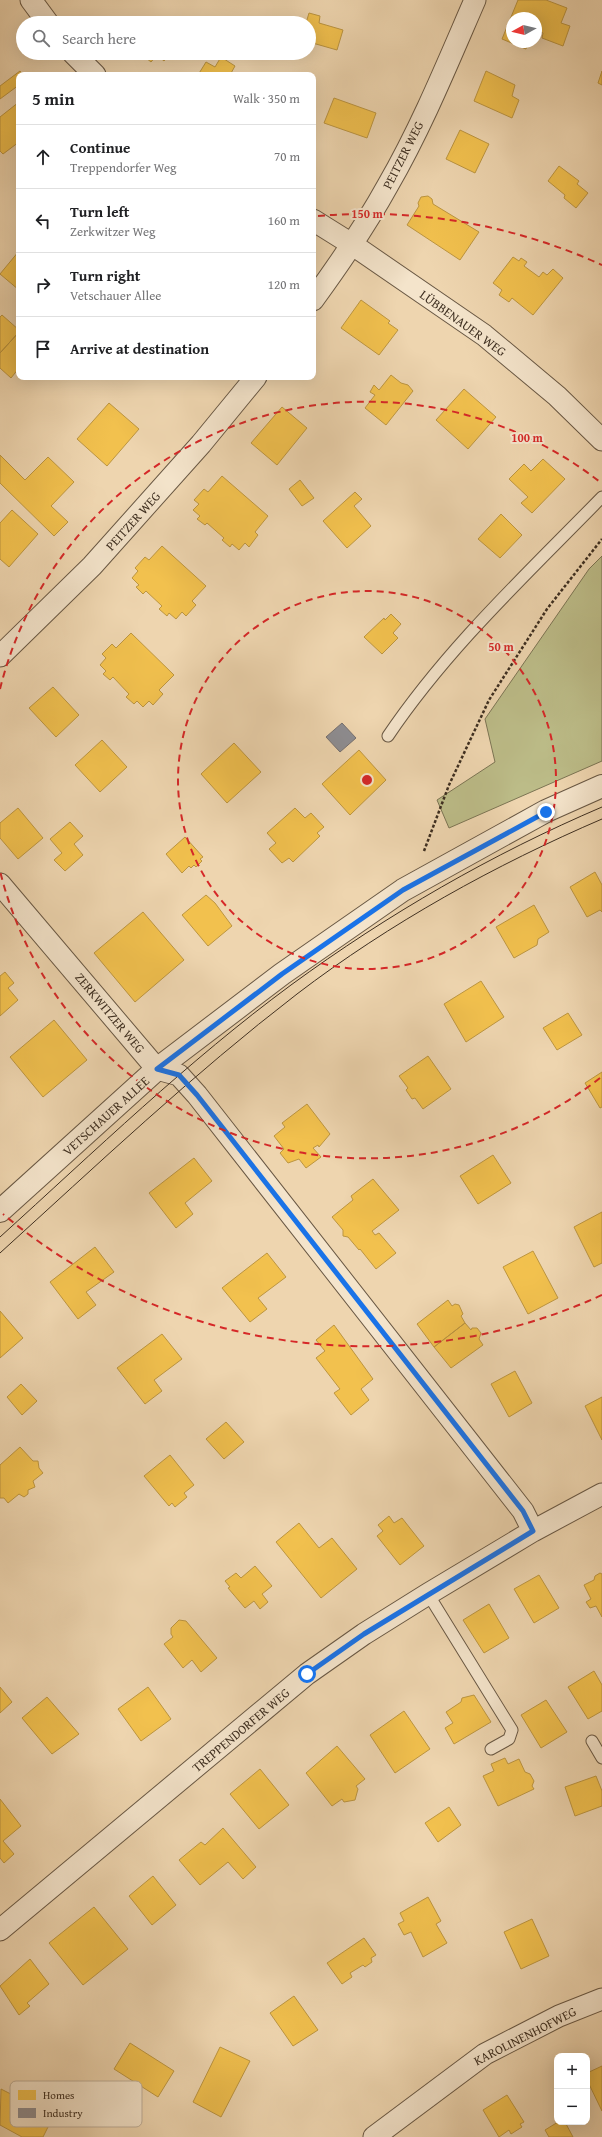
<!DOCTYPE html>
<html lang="en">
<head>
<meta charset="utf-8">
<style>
  body { margin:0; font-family:"Gentium Book Plus",serif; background:#f6f6f6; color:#202124 }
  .controls { position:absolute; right:12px; bottom:12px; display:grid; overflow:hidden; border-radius:8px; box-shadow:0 4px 16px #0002 }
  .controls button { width:36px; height:36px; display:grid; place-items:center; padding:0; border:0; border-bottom:1px solid #e0e0e0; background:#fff; color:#202124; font:20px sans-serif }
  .compass { position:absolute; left:506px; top:12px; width:36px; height:36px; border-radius:50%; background:#fff; box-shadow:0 4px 16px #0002; rotate:262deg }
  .stop { position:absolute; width:12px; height:12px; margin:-9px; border:3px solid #1a73e8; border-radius:50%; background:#fff }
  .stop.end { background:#1a73e8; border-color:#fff; box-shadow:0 1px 4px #0008 }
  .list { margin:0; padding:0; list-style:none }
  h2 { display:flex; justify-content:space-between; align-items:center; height:52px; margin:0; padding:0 16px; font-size:17px }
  h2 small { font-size:13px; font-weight:400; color:#757577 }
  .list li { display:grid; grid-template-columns:26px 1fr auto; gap:12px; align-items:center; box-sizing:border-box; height:64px; padding:0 16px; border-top:1px solid #e0e0e0 }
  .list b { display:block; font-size:15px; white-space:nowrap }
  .list p { margin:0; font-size:13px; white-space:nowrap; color:#757577 }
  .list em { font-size:13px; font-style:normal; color:#757577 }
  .icon { flex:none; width:22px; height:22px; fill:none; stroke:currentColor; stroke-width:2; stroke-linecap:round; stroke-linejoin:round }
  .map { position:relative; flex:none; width:602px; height:2137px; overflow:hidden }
  .search { position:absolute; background:#fff; box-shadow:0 4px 16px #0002; left:16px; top:16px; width:300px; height:44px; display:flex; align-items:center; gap:10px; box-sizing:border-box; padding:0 14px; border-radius:22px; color:#757577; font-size:15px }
  .panel { position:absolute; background:#fff; box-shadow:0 4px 16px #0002; left:16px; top:72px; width:300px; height:308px; border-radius:8px }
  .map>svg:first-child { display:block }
  .green { fill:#bcbc88; stroke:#7c7554 }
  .homes { fill:#f2c14e; stroke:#bc9540 }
  .industry { fill:#8d8d92; stroke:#757070 }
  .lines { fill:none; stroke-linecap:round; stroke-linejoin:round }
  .service-casing { stroke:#695844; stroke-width:13 }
  .minor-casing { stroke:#695844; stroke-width:23 }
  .tertiary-casing { stroke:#695844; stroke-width:24 }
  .path { stroke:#3d2e20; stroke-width:2.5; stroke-dasharray:3 2; stroke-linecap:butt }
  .service { stroke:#f4e4cb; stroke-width:11 }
  .minor { stroke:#f4e4cb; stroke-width:21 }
  .tertiary { stroke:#f4e4cb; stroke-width:22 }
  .tram { stroke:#3d2e20; stroke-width:1 }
  .route { stroke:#1a73e8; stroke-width:5 }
  .ring { fill:none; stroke:#d62828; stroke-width:2; stroke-dasharray:7 5 }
  .labels { text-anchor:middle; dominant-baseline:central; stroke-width:4; stroke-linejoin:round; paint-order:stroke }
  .street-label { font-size:13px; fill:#3d2e20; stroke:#f4e4cb }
  .key { fill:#f4e4cb; stroke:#bdad98; stroke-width:1 }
  .key-label { font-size:11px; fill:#3d2e20 }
  .centre { fill:#d62828; stroke:#f4e4cb; stroke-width:2 }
  .ring-label { font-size:12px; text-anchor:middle; font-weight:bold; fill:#d62828; stroke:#f4e4cb; stroke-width:4; stroke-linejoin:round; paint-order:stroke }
</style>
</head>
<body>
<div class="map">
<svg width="602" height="2137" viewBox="0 0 602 2137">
  <rect width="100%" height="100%" fill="#eed5af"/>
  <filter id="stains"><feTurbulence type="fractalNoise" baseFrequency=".005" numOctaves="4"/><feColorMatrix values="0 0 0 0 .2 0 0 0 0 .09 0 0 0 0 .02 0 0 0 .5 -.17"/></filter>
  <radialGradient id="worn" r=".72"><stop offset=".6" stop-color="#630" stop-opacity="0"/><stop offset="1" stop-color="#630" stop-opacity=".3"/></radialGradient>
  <path class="green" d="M602 556V761L449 828 437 800 495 762 485 719 589 569Z"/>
  <path class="homes" d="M518 0H546L567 8 561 23 570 26 563 46 542 38 543 33 536 30V18H512V42H528L526 49 502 39Z
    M309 13 320 16 319 23 343 30 337 50 309 42V23H306Z
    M140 53H170L164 61 157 55 151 62Z
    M221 57 235 66 230 75H198L206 62 215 67Z
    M20 71 23 75H19V85L0 99V86Z
    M486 71 515 85 512 96 519 100 512 118 474 101Z
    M602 71V85L598 83Z
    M334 98 376 113 367 138 324 123Z
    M19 102V142L3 154 0 151V117Z
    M460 130 489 144 475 173 446 159Z
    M559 166 579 181 577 184 588 193 576 208 564 198 565 195 548 181Z
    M428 196 432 199 433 204 479 232 460 260 407 225 419 206 418 203 421 197Z
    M19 251V290L0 274Z
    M513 257 519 261 521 258 527 262 524 266 539 277 543 272 547 275 553 269 563 278 533 315 512 298 509 302 499 295 502 290 493 283Z
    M361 300 390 321 388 323 398 330 379 355 341 328Z
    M2 315 19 330V332L0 353V317Z
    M19 332V368L11 378 0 368V353Z
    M391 375 401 383 408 385 413 391 386 425 365 408 375 395 370 392 374 385 379 390Z
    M464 389 496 417 468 449 436 420Z
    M109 403 139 429 107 466 77 439Z
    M282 407 307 428 277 465 251 443Z
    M0 455 25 480 48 457 74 482 51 506 68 522 54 536 0 483Z
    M543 459 565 479 532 513 521 503 528 497 509 479 524 464 531 471Z
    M222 476 268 516 255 532 258 535 249 547 245 543 239 550 232 544 230 547 222 540 224 538 207 523 205 525 197 519 200 516 193 510 199 504 194 500 204 489 208 492Z
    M300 480 314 498 302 506 289 489Z
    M355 492 362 499 354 506 371 526 347 548 323 521Z
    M12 510 38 534 9 567 0 559V523Z
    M501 514 522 535 500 558 478 539Z
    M162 546 206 586 192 601 196 605 186 616 182 612 176 619 169 613 167 616 159 609 162 606 146 591 143 594 136 587 139 585 132 578 138 571 135 568 145 557 149 560Z
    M391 614 401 624 393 633 398 638 382 654 364 637 384 618 385 620Z
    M131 633 174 675 159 690 163 694 153 705 149 701 143 707 137 701 134 704 126 697 129 694 113 677 110 680 103 674 106 671 100 665 106 658 102 654 112 644 116 648Z
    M53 687 79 715 56 737 29 708Z
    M102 740 127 767 100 792 75 765Z
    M234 743 261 772 227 803 201 774Z
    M359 750 386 780 350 815 322 784Z
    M18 808 43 838 18 859 0 838V823Z
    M295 808 305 818 311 813 324 827 317 833 320 836 293 862 289 858 282 863 269 849 276 843 267 833Z
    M70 822 83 836 74 844 83 855 65 871 54 860 62 853 50 839Z
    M185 837 203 857 200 859 202 861 196 867 194 865 191 868 189 866 182 873 166 854Z
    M595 872 602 885V912L600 910 587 917 570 887Z
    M206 895 215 903 232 926 208 946 182 915Z
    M534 905 549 932 538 939 537 945 514 958 496 927Z
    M143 912 184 960 135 1002 94 953Z
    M5 972 14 983 8 988 18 1000 0 1016V976Z
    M481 981 504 1017 466 1042 444 1004Z
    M568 1013 582 1035 557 1050 543 1028Z
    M54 1020 87 1060 43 1097 10 1057Z
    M428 1056 451 1089 423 1109 415 1098 412 1099 406 1090 408 1088 399 1076Z
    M602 1072V1107L600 1108 585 1083Z
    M307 1104 330 1134 319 1147 318 1145 313 1148 321 1157 306 1168 299 1159 288 1163 280 1153 284 1149 274 1136 285 1127 282 1123Z
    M493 1155 511 1183 478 1204 460 1176Z
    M194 1158 212 1181 185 1203 193 1214 176 1228 149 1193Z
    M373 1179 399 1210 372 1231 375 1235 379 1233 396 1253 376 1269 360 1249 359 1250 348 1237 343 1236V1230L332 1217 353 1200 351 1196Z
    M602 1212V1263L594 1267 574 1227Z
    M95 1247 114 1272 86 1292 96 1305 78 1319 50 1282Z
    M533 1251 558 1298 528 1314 503 1267Z
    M267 1253 286 1277 258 1298 267 1309 250 1322 222 1288Z
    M448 1300 452 1306 455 1304 459 1305 463 1314 461 1316 465 1323 434 1347 417 1324Z
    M0 1311 23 1338 0 1358Z
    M465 1323 471 1330 472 1328H477L481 1333 479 1339 483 1345 451 1368 434 1347Z
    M334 1325 373 1379 361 1389 369 1400 351 1415 334 1393 340 1389 316 1358 325 1351 316 1340Z
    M162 1334 182 1359 154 1380 162 1391 145 1404 117 1368Z
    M515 1371 532 1403 509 1417 491 1384Z
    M21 1384 37 1401 22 1415 7 1397Z
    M602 1397V1440L585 1406Z
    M226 1422 244 1442 224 1459 206 1439Z
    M20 1447 33 1461H38L39 1468 43 1473 33 1481 35 1487 28 1490V1494L24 1497 19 1494 8 1503 4 1498H0V1465Z
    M170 1455 194 1485 184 1493 187 1497 175 1507 172 1503 169 1506 144 1476Z
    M389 1516 394 1523 402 1518 424 1546 400 1565 377 1536 383 1531 378 1525Z
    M299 1523 319 1548 332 1538 357 1569 321 1598 276 1542Z
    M255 1566 272 1586 262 1594 268 1602 260 1609 254 1601 245 1608 228 1588 230 1587 225 1581 236 1573 241 1578Z
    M600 1573 602 1574V1617L596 1606 590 1608 586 1602 591 1599 584 1585 594 1580 595 1576Z
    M539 1575 559 1608 534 1623 514 1589Z
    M489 1604 509 1638 484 1653 463 1620Z
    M179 1620 186 1621 217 1658 201 1672 192 1660 183 1668 164 1644 173 1637 171 1634V1628Z
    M594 1671 602 1685V1711L588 1719 568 1687Z
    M0 1687 12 1702 0 1713Z
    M148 1687 171 1719 141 1741 118 1709Z
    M474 1695 491 1722 454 1744 445 1728 453 1723 446 1712 461 1702 462 1698Z
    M47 1697 79 1734 52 1754 22 1718Z
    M546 1700 567 1732 541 1748 521 1715Z
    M404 1711 430 1749 395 1773 370 1735Z
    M337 1746 365 1779 356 1786 358 1789 355 1800 344 1802 342 1799 332 1806 306 1773Z
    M505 1758 508 1764 519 1759 525 1772 530 1774 534 1781 532 1786 534 1789 498 1806 483 1776 494 1771 491 1764Z
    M260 1769 289 1805 259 1829 230 1794Z
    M596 1776 602 1791V1806L575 1816 565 1787Z
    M0 1799 21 1826 3 1841 14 1854 4 1863 0 1858Z
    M449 1807 461 1825 438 1842 425 1823Z
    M223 1828 256 1867 243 1879 228 1862 200 1885 179 1860 201 1842 205 1845Z
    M153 1876 176 1905 152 1925 129 1896Z
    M428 1897 441 1921 436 1924 447 1943 423 1957 411 1932 404 1935 398 1924 404 1921 400 1913Z
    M94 1907 128 1949 83 1985 49 1943Z
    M532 1919 549 1956 521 1969 504 1932Z
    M364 1938 376 1955 371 1958 372 1962 365 1967 363 1965 350 1973 352 1977 342 1984 327 1963Z
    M30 1959 49 1984 27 2003 30 2006 19 2015 0 1986Z
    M294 1996 318 2030 293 2046 270 2013Z
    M130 2043 174 2071 158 2097 114 2069Z
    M220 2047 250 2061 221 2117 193 2102Z
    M602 2066V2111L587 2080V2073Z
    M1 2089 44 2111 41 2116 51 2121 43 2137H22L0 2125Z
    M507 2095 524 2122 520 2124 522 2127 511 2134 509 2130 499 2137 483 2110Z
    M558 2122H565L573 2137H549L545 2130Z"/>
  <path class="industry" d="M342 723 356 738 340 752 326 737Z"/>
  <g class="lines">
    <defs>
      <path id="service" d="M388 736C448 647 528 573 602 497
        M428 1594 512 1730 509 1739 491 1749
        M592 1741 602 1758"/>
      <path id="minor" d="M31 0 48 23
        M73 53 95 75
        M313 220 353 245 484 335 557 396 602 440
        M313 300C340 263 366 225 388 185 422 126 448 62 475 0
        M0 656 92 566 201 444 256 377
        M0 884 157 1069 179 1075 197 1095 523 1511 533 1531
        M0 1930 307 1674 364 1634 428 1594 533 1531 602 1494
        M374 2137 485 2054 559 2016 602 1999"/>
      <path id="tertiary" d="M0 1211 157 1069 282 974 403 890 546 811 602 786"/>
    </defs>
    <use href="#service" class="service-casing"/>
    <use href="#minor" class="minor-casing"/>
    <use href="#tertiary" class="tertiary-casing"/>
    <path class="path" d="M424 851 449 785 489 700 547 609 602 539"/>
    <use href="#service" class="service"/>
    <use href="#minor" class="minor"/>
    <use href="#tertiary" class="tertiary"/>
    <path class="tram" d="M0 1237C95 1151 188 1061 291 985 388 914 492 854 602 807
      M0 1253C97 1165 193 1074 297 994 390 923 495 865 602 819"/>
  </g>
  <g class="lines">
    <path class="route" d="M307 1674 364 1634 533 1531 523 1511 197 1095 179 1075 157 1069 282 974 403 890 546 812"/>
  </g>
  <g class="ring">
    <circle cx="367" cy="780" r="189"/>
    <path d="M600 1078A378 378 0 0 1 0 871M0 689A378 378 0 0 1 600 482"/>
    <path d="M602 1295A566 566 0 0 1 3 1214M318 216A566 566 0 0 1 602 265"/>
  </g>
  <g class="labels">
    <g class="street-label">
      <text transform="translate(403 155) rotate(-63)">PEITZER WEG</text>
      <text transform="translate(463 323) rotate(36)">LÜBBENAUER WEG</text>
      <text transform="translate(133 521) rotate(-48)">PEITZER WEG</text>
      <text transform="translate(110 1013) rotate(50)">ZERKWITZER WEG</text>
      <text transform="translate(106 1116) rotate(-42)">VETSCHAUER ALLEE</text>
      <text transform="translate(241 1730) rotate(-40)">TREPPENDORFER WEG</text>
      <text transform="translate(525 2036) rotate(-27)">KAROLINENHOFWEG</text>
    </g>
  </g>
  <rect x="10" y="2081" width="132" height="46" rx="6" class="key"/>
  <rect x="18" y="2090" width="18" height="10" fill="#f2c14e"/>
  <rect x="18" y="2108" width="18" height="10" fill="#8d8d92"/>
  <g class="key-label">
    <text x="43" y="2099">Homes</text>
    <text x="43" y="2117">Industry</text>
  </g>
  <circle cx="367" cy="780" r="6" class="centre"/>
  <g class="ring-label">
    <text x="367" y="218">150 m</text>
    <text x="527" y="442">100 m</text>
    <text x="501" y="651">50 m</text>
  </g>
  <rect width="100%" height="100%" filter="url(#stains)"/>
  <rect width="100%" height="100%" fill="url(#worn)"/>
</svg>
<div class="controls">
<button>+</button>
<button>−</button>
</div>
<svg class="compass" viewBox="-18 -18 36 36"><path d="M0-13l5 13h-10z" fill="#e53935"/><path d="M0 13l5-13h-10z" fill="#757577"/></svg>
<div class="stop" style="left:307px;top:1674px"></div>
<div class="stop end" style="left:546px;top:812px"></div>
<div class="search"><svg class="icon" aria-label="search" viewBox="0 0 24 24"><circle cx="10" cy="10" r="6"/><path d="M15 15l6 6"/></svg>Search here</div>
<section class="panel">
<h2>5 min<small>Walk · 350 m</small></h2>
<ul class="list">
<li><svg class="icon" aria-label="ahead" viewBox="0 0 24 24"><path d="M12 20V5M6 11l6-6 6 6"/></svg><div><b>Continue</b><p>Treppendorfer Weg</p></div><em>70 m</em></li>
<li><svg class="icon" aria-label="left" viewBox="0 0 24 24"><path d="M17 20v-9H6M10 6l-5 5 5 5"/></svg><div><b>Turn left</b><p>Zerkwitzer Weg</p></div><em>160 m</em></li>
<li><svg class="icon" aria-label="right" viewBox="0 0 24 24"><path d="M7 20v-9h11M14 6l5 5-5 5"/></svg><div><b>Turn right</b><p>Vetschauer Allee</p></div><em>120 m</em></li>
<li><svg class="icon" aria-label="arrive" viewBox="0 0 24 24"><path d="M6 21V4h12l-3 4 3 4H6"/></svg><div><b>Arrive at destination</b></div></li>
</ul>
</section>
</div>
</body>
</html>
